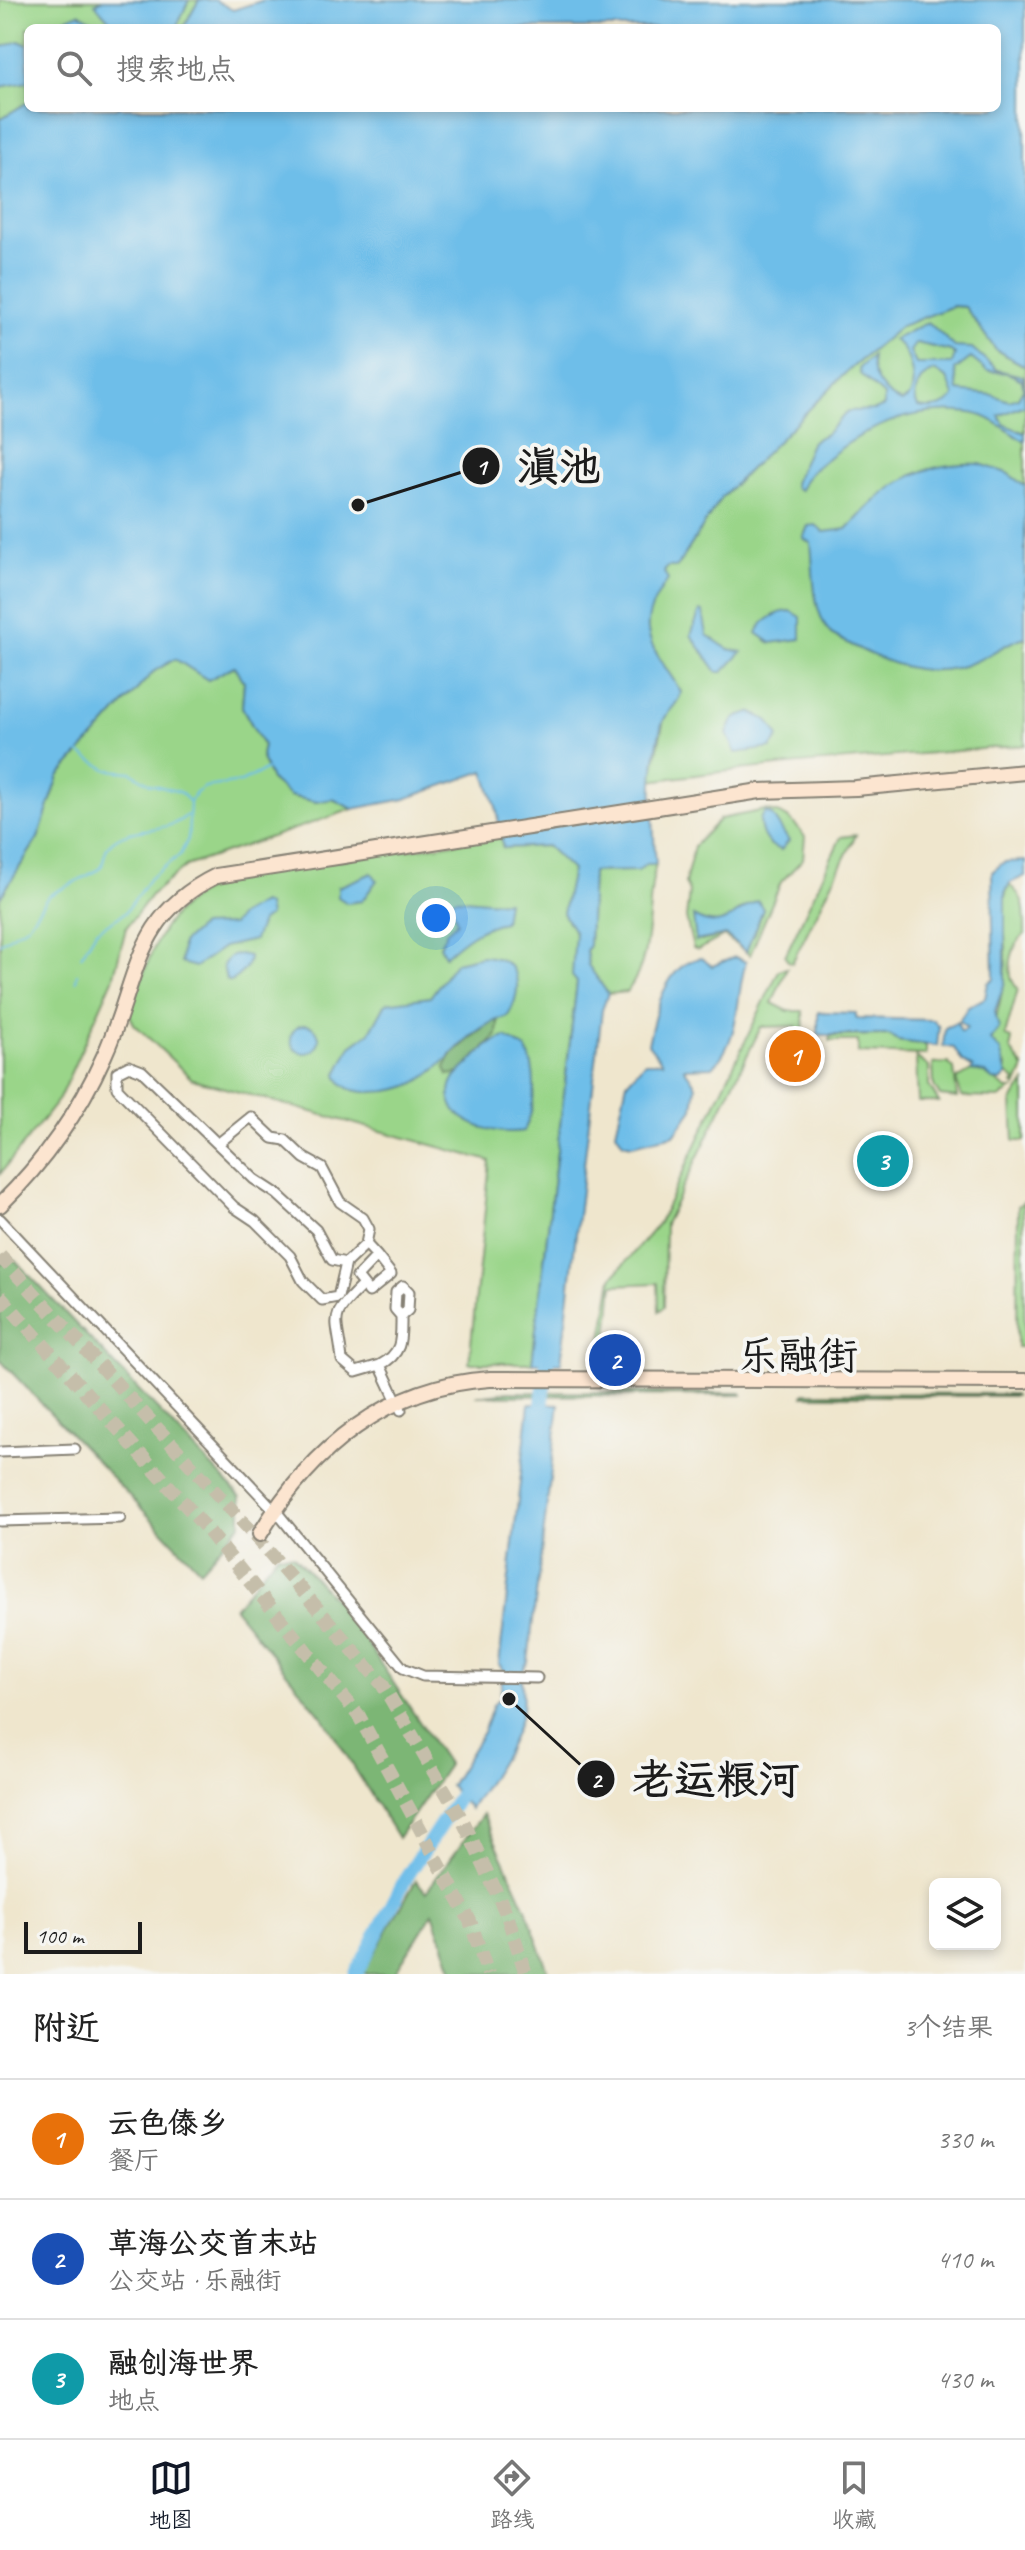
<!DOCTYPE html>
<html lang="zh">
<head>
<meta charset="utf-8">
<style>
  body { margin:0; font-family:Caveat,"LXGW WenKai TC",sans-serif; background:#f2f2f2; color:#222 }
  .controls { position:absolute; right:24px; bottom:24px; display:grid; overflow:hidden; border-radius:12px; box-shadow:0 4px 12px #0003 }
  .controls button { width:72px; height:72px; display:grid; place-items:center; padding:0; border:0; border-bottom:2px solid #e0e0e0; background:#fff; color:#222; font:40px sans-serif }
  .scale { position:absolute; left:24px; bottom:20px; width:118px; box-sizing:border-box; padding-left:8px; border:4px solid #1c1c1c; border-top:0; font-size:22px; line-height:28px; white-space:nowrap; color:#1c1c1c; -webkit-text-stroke:6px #f6f6f2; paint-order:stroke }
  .you { position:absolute; left:436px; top:918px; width:28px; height:28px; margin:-20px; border:6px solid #fff; border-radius:50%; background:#1a73e8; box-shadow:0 0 0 12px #1a73e833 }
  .badge { display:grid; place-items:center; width:52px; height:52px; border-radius:50%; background:#111827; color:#fff; font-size:26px; font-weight:700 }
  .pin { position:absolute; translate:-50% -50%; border:4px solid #fff; box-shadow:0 2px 8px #0006 }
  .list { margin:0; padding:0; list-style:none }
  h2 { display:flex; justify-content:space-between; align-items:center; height:104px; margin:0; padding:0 32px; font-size:34px }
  h2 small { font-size:26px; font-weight:400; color:#767676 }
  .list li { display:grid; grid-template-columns:52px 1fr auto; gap:24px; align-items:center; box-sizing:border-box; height:120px; padding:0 32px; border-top:2px solid #e0e0e0 }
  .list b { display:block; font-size:30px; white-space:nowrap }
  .list p { margin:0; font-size:26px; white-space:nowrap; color:#767676 }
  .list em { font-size:26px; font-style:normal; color:#767676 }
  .icon { flex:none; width:44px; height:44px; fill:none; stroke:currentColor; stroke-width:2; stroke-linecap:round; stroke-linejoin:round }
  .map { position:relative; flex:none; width:1025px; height:1974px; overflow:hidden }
  .search { position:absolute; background:#fff; box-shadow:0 4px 12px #0003; left:24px; right:24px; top:24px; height:88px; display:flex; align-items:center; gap:20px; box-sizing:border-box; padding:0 28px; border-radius:12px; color:#767676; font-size:30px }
  .sheet { height:464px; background:#fff }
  nav { display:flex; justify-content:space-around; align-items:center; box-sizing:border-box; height:112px; border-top:2px solid #e0e0e0; background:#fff; font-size:22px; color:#767676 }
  nav a { display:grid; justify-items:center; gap:4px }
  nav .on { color:#111827 }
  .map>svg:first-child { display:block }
  .green { fill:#9ad589; stroke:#5b7852; stroke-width:2; fill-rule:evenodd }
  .forest { fill:#7bb675; stroke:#4c6948; stroke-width:2 }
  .water { fill:#6ebee9; stroke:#456d82; stroke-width:2; fill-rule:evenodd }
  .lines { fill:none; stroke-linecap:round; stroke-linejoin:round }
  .stream { stroke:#6ebee9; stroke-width:2 }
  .river { stroke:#6ebee9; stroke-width:14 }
  .primary-tunnel { stroke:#c5beaa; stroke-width:14; stroke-dasharray:14 7; stroke-linecap:butt }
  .street-casing { stroke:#868174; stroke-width:13 }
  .secondary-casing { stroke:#868174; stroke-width:18 }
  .street { stroke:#fff; stroke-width:9 }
  .secondary { stroke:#fce5d0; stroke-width:14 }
  .labels { text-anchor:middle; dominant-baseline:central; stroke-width:8; stroke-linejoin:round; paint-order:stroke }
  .street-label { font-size:40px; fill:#1c1c1c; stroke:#f6f6f2 }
  .leader { fill:none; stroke:#1c1c1c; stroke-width:3 }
  .callout-dot { fill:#1c1c1c; stroke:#f6f6f2; stroke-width:3 }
  .mark-label { font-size:24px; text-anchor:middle; font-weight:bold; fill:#fff }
  .callout-label { font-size:42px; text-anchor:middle; font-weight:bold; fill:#1c1c1c; stroke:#f6f6f2; stroke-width:8; stroke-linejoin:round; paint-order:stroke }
</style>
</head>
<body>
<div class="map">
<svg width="1025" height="1974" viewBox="0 0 1025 1974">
  <rect width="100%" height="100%" fill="#f6f6f2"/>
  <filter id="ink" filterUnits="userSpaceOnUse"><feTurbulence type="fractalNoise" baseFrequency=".0125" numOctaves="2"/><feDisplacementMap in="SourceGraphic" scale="16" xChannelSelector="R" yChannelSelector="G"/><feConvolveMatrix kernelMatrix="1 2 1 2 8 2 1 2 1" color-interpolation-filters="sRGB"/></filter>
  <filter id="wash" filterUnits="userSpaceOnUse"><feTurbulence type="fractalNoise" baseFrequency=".006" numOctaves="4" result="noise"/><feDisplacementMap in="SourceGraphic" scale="32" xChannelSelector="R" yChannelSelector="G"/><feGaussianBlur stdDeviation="1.8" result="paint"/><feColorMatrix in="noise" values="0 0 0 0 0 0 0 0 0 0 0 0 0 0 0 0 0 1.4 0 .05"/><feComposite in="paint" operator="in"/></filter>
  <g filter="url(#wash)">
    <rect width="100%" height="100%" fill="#efe6cd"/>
    <path class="green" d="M0 0H199L183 28H28V102L0 119Z
      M953 306 965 307 996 350 1025 366V745C900 757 775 763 651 781L664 719 681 692C652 644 630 631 667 580L664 572 668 566 677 567 721 498 842 376 901 326Z
      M175 659 234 665 244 681 242 707 263 745 261 756 271 780 290 796 317 802 333 799 353 809 186 866 152 894 126 928 113 979 59 1099 0 1174V898L38 838 59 776 153 672Z
      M765 810C786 814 793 820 805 837L803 859 781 882 750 955 724 936 698 950 693 948 686 918 689 892 685 883 694 846 720 819ZM763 909 754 936 740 948 726 935 701 941 700 920C714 925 733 925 740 910Z
      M856 835 792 963 788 961 785 956 841 837Z
      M500 836 503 848 547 846 573 870 563 913 575 933 577 982 532 1363H469L490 1161 192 1079 134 1024 129 1014C157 939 161 900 245 874Z
      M646 864H656C644 907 656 954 627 992L608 994 588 965 586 951 589 944 592 871H637Z
      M1009 885C1025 896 1025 909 1025 934 1011 946 1004 975 1018 989L1005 1035 1012 1040 1010 1049 1024 1068 1016 1087 1013 1084 1015 1080 1006 1073 1007 1066 1001 1060V1052L990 1040C998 1013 1005 986 1006 957 1007 933 998 909 1009 885Z
      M787 968 772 1003 788 1011H803L804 1038H796V1026L761 1027 665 1224 664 1307 659 1311 658 1283 613 1285 606 1358 601 1345 612 1278 659 1223 779 970Z
      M891 1035 898 1041 926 1045V1055L858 1053V1041H830V1036Z
      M916 1057 929 1067V1086L939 1102H918Z
      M948 1063 954 1069 957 1098 940 1096 934 1086 933 1064Z
      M971 1071 985 1073 1007 1089H1013L999 1098 962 1097 956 1080Z
      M1025 1082V1141H1014L1012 1101Z
      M1023 1202 1025 1347H1017L1018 1206Z"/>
    <path class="forest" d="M492 1020 498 1022 497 1035 460 1073 448 1075 445 1067 452 1054Z
      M11 1256 241 1497V1524L200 1570 0 1360V1266Z
      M509 1392 741 1393 742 1395 475 1396Z
      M804 1393 1014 1394 1015 1396H803Z
      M277 1554 293 1555 345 1610 448 1765 398 1838 324 1719 234 1608Z
      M483 1814 526 1908 549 1974H454L433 1913 394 1974H362L416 1880 426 1892Z"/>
    <path class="water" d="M103 0H189L176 28H116L95 4Z
      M199 0H215L233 10 264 0H1025V366L996 350 965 307 953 306 901 326 842 376 721 498 677 567H667L664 572 668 580C630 631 652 644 681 692 679 705 666 711 662 724 649 771 652 816 656 864H646L638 871 592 872 589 945 586 951 588 965 608 994 602 1010 561 1363H532L577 982 572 976 575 933 563 913 572 870 547 846 503 848 496 807 484 771 405 799 353 809 333 799 317 802 290 796 271 780 261 756 263 745 242 707 244 681 234 666 208 680 175 659 153 672 59 776 38 838 0 898V119L28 102V108H997V28H183Z
      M79 13 103 28H45Z
      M19 41 28 45V82L0 87V48Z
      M928 322 955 347 972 348 997 370 1023 376 1025 405 999 416 1005 425 1025 433V442C1008 431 991 416 971 413 919 406 873 423 833 454 818 466 808 471 800 490L795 488 794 483 812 441 826 434 848 411 875 410 884 406V396L860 374 859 368 872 356C869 375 884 396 902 402L910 396C917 380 909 348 893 340ZM916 343 951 351 955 355 952 364H916L910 351ZM971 358 987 371 1008 373 1022 380 1023 389 1018 398 1009 401 993 395 958 391 955 370ZM934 371 947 378 954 396C947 408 931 409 918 407 911 393 919 376 934 371Z
      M980 464 1007 473 1025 486V637C1006 642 992 655 974 662 923 684 875 658 831 634 811 611 814 571 811 543L803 538 808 526 816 525 824 532 847 529C888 486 916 461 980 464Z
      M700 611 703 612 707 635 728 649 742 652 723 672H717L691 635Z
      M791 611 801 617V639L771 643 757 633C761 621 778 611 791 611Z
      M750 712 768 720 779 737 771 748 736 753 727 734C731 720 736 716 750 712Z
      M765 812 772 815 789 841 781 850C766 846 760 833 760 819Z
      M1025 861V876L1010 883 1005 893V982L995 1011 999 1029 990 1040 1000 1050 1007 1075 1001 1081 992 1080 986 1073 971 1071 973 1068 962 1061 954 1048 943 1046 945 1028 957 1022 961 1032 967 1028 959 1021 968 1007 985 998 988 983 994 978 992 872 1004 862Z
      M372 873 377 880 362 901 347 903 338 897V887Z
      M455 899C474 898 486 903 507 901L504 922C480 926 463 940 445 956L440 946 446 932 457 922 451 902Z
      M758 901 763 909 746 952 726 935 696 941 693 916C726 934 731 911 758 901Z
      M262 903 267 906 269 916 261 922 254 940 224 947 195 967 181 963 182 943 201 926 232 925 239 916Z
      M239 954 249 956C249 970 239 974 231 982L226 980 223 965 229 957Z
      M482 956C521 958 524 987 508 1016 445 1035 446 1095 366 1092 353 1091 341 1088 337 1074L351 1046 370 1032 386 1003 430 997 456 962Z
      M735 957 746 962C735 997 742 1037 713 1067L684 1068 696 1086 693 1109 674 1135 632 1145 623 1143 616 1132 627 1082 645 1062H662L648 1044C654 1016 665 963 701 958L712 966Z
      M818 1012 856 1013V1018L933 1020 939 1027 937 1046 898 1041 890 1035H818Z
      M291 1039a14 14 0 1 1 28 0a14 14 0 1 1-28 0Z
      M506 1037 526 1049C538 1072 536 1108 524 1131 499 1136 441 1124 451 1086 453 1077 464 1069 471 1062 482 1051 490 1041 506 1037Z
      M529 1404H559L528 1662C517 1675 525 1695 522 1709 516 1746 489 1778 470 1809L450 1786 483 1732 494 1703 500 1698 503 1671 499 1664Z"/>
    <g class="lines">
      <path class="stream" d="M79 753 108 770 131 772 150 784 180 792 189 801
        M0 943 28 925 48 896 100 869C105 861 103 852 109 845 129 823 166 836 187 815
        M81 956 96 931 125 913 150 878 180 855 188 839 190 802 196 793 205 787 241 782 267 769
        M76 981 77 974"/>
      <path class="river" d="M540 1420 549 1346
        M356 1974 406 1878 469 1781"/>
    </g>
  </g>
  <g filter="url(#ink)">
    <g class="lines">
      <path class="primary-tunnel" d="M0 1256 251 1531 382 1684 464 1823 507 1915 526 1974
        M0 1296 206 1528 359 1716 470 1921 488 1974"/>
      <defs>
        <path id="street" d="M219 1143 251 1117 273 1138 285 1140 304 1158 322 1168 340 1202 363 1218 369 1229 366 1244 377 1256
          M0 1219 280 1516 403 1668 423 1676 537 1678
          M377 1256 391 1274 369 1292 357 1277Z
          M346 1263 332 1260 316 1230 277 1194 254 1179 142 1071 129 1066 117 1072V1088L234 1207 255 1221 290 1256 303 1281 322 1300 338 1297 346 1263 366 1244
          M363 1285C327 1319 337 1315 342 1360L356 1372 380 1365
          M401 1316 395 1309 396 1292 403 1286 409 1292 408 1310 401 1316C401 1339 403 1353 380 1365L401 1410
          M0 1452 75 1449
          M0 1521 120 1518"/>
        <path id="secondary" d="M0 1205C44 1162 79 1112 104 1056 139 980 132 917 216 876L760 791 856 788 1025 772
          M260 1534C311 1449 388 1385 490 1379L1025 1381"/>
      </defs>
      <use href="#street" class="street-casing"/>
      <use href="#secondary" class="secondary-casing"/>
      <use href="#street" class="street"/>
      <use href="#secondary" class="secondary"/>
    </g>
  </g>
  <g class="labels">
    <g class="street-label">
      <text x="798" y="1356">乐融街</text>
    </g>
  </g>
  <path class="leader" d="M358 505L481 466M509 1699L596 1779"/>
  <g class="callout-dot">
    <circle cx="358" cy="505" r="8"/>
    <circle cx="509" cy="1699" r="8"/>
    <circle cx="481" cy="466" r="20"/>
    <circle cx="596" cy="1779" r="20"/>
  </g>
  <g class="mark-label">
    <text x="481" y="475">1</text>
    <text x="596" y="1788">2</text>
  </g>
  <g class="callout-label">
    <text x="559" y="481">滇池</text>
    <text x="716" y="1794">老运粮河</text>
  </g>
</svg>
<div class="controls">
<button><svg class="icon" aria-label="layers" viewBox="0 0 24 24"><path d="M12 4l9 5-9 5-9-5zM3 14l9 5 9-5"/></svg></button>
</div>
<div class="scale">100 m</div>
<div class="you"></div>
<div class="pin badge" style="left:795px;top:1056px;background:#e8710a">1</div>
<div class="pin badge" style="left:615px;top:1360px;background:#1a4fb4">2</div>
<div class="pin badge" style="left:883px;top:1161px;background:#0f9aa8">3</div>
<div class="search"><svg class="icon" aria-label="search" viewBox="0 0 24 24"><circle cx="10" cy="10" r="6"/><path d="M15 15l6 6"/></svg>搜索地点</div>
</div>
<section class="sheet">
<h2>附近<small>3个结果</small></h2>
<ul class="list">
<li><span class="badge" style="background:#e8710a">1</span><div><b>云色傣乡</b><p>餐厅</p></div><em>330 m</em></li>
<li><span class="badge" style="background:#1a4fb4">2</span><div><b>草海公交首末站</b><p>公交站 · 乐融街</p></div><em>410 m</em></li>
<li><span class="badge" style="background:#0f9aa8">3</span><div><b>融创海世界</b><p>地点</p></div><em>430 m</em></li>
</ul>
</section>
<nav>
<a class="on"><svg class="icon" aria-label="map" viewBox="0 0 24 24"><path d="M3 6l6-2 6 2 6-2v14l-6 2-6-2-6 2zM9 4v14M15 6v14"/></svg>地图</a>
<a><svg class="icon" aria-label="directions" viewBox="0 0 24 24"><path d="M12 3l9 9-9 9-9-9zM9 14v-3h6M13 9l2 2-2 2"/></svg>路线</a>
<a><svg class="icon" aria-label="saved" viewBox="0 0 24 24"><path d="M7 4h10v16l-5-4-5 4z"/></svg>收藏</a>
</nav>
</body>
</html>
